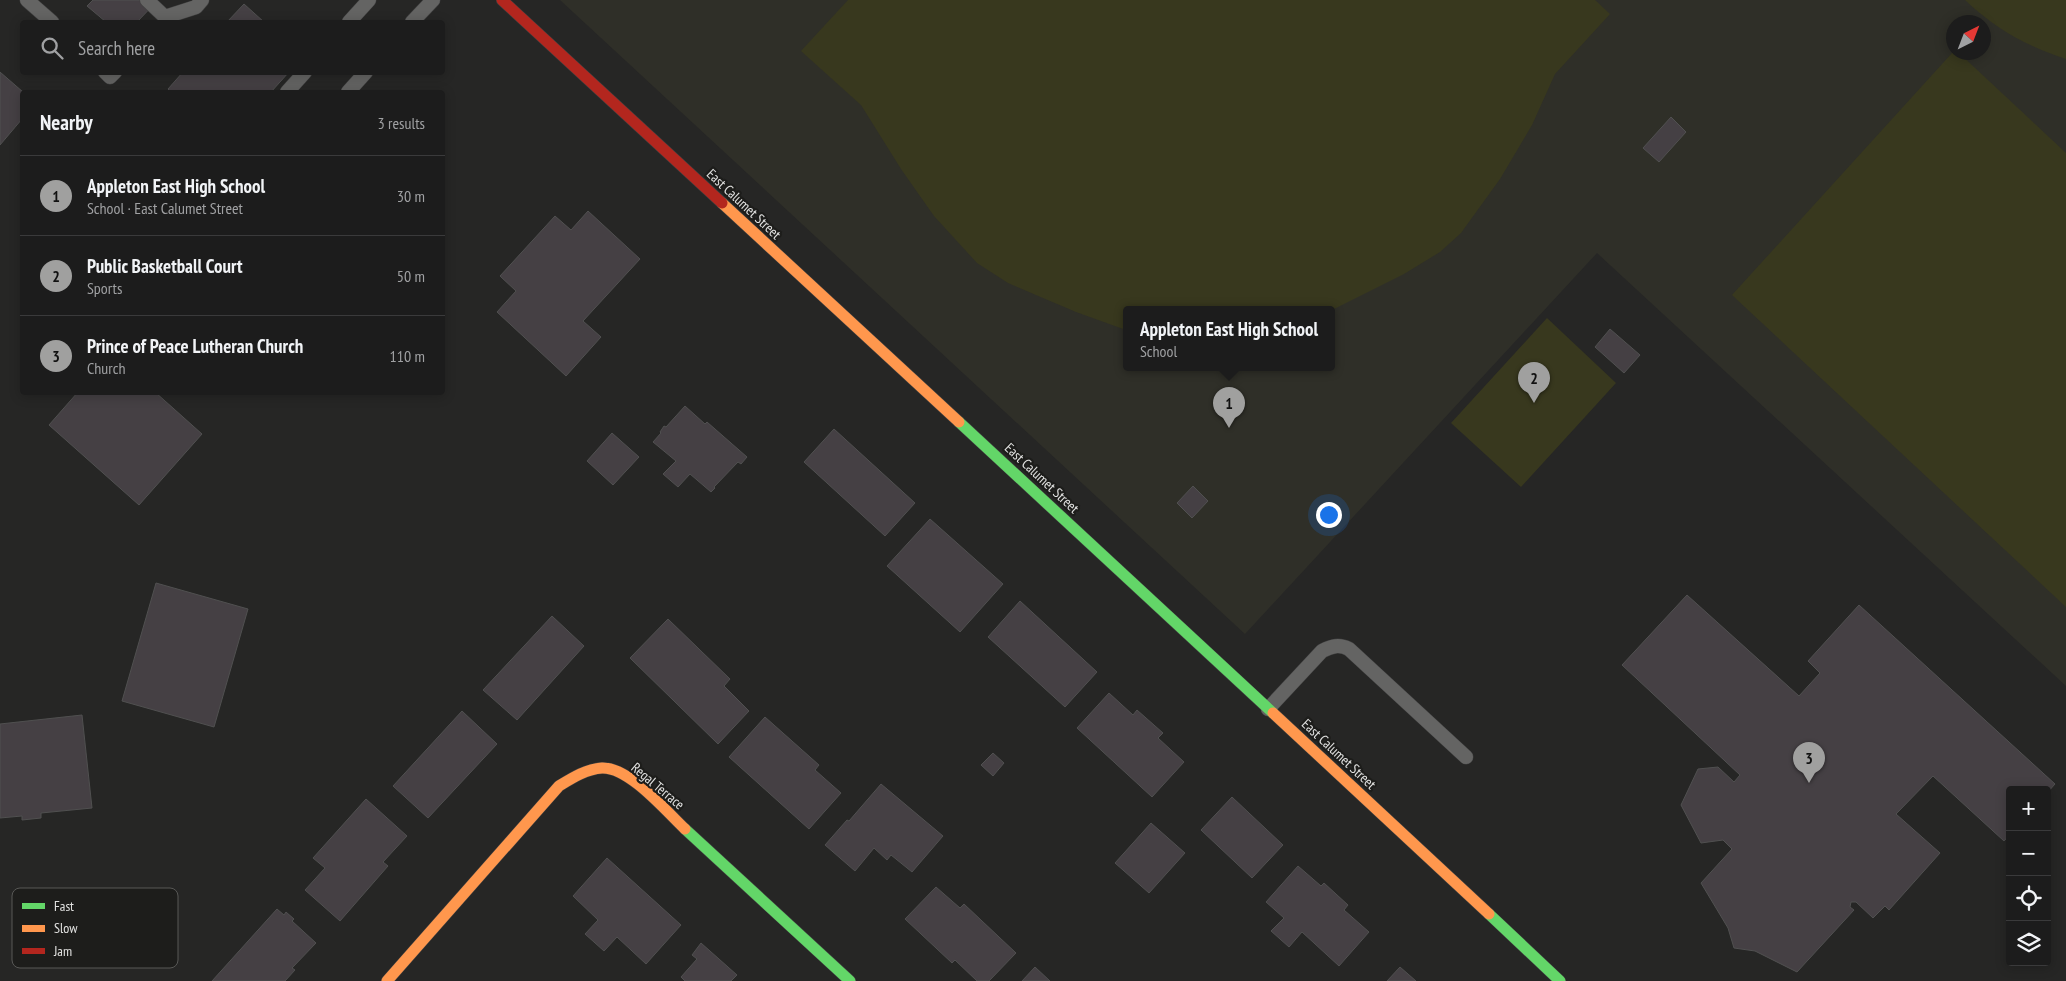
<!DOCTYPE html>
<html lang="en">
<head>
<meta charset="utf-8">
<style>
  body { margin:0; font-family:"PT Sans Narrow",sans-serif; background:#252525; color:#f1f3f6 }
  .controls { position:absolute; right:15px; bottom:15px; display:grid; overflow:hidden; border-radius:5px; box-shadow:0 2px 12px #0003 }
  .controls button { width:45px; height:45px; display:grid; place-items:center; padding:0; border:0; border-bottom:1px solid #3a3a3b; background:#1c1c1c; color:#f1f3f6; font:25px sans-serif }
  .compass { position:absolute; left:1946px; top:15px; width:45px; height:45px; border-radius:50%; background:#1c1c1c; box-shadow:0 2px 12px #0003; rotate:42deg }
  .you { position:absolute; left:1328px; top:514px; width:18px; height:18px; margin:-12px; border:4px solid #fff; border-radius:50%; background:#1a73e8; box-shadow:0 0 0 8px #1a73e833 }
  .badge { display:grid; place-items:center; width:32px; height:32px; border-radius:50%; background:#a0a09f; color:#111; font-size:16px; font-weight:700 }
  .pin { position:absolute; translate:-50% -41px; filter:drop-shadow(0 1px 2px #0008) }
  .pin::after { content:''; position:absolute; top:26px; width:18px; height:15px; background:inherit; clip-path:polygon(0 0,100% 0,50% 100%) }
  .popup { position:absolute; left:1123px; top:306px; width:212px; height:65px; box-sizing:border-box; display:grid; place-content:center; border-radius:5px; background:#1c1c1c; filter:drop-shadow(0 1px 4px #0005); font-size:16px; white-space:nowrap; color:#a0a1a3 }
  .popup b { font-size:19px; color:#f1f3f6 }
  .popup::after { content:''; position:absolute; left:50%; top:100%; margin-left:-10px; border:10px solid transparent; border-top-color:#1c1c1c }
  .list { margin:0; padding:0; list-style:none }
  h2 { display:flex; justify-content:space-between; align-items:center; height:65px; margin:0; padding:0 20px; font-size:21px }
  h2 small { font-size:16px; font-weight:400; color:#a0a1a3 }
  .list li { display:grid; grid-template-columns:32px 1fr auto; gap:15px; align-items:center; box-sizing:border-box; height:80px; padding:0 20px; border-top:1px solid #3a3a3b }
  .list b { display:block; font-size:19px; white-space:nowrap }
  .list p { margin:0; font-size:16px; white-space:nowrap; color:#a0a1a3 }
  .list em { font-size:16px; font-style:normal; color:#a0a1a3 }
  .icon { flex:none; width:28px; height:28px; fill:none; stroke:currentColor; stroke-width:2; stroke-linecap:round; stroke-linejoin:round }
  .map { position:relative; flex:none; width:2066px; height:981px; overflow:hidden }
  .search { position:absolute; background:#1c1c1c; box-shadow:0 2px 12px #0003; left:20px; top:20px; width:425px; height:55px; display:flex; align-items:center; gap:12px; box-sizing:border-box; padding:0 18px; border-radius:5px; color:#a0a1a3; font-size:19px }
  .panel { position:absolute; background:#1c1c1c; box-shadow:0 2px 12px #0003; left:20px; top:90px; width:425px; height:305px; border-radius:5px }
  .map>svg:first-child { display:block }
  .built { fill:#2f2f28; fill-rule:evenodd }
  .green { fill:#38381e }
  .building { fill:#454044; stroke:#505050 }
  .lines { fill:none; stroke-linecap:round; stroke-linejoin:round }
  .lane-casing { stroke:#414141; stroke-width:15 }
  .fast-casing { stroke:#414141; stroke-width:12 }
  .slow-casing { stroke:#414141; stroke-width:12 }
  .jam-casing { stroke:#414141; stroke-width:12 }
  .lane { stroke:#646463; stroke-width:14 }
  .fast { stroke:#63d668; stroke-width:11 }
  .slow { stroke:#ff974d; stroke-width:11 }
  .jam { stroke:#b3261e; stroke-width:11 }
  .labels { text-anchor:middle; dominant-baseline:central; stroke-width:4.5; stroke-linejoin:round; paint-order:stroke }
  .street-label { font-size:14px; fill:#e2e2e1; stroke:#1d1d1b }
  .key { fill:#1d1d1b; stroke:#585856; stroke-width:1 }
  .key-label { font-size:14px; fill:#e2e2e1 }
</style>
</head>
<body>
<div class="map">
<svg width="2066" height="981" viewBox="0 0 2066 981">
  <rect width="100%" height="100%" fill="#262625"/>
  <path class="built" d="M560 0H2066V686L1597 253 1245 634ZM1954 22H1984V52H1954ZM1126 309H1332V367H1126Z"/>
  <path class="green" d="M848 0H1595L1610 14 1555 74 1532 125 1500 179 1461 233 1440 252 1404 274 1332 310 1126 309V330L1076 312 1008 283 977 263 934 216 901 169 861 105 801 51Z
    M1965 0H2066V59C2028 47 1994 28 1965 0Z
    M1953 52 1959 53 2066 153V607L1732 295Z
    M1547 318 1616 383 1521 487 1451 423Z"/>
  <path class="building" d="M93 0H158L137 22H106L87 6Z
    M244 4 264 22H227Z
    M0 72 23 92 22 119 0 145Z
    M183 72H289L271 92H171L168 89Z
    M1671 117 1686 132 1659 162 1643 148Z
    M588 211 640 259 583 321 601 337 566 376 497 312 516 291 500 276 555 216 571 230Z
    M1610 329 1640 355 1624 373 1595 347Z
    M78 392H155L202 434 139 505 49 425Z
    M685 406 705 424 707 422 747 457 741 464 738 462 714 487 715 488 711 492 690 474 678 487 663 474 676 461 653 442 661 433 660 432 664 426 666 427Z
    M834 429 915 503 885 536 804 462Z
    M612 433 639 457 613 485 587 461Z
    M1193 486 1208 501 1192 518 1177 503Z
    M930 519 1003 584 960 632 887 566Z
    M156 583 248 609 214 727 122 701Z
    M1687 595 1799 696 1820 673 1808 661 1859 605 2055 784 2047 793V790H2010V834L2004 841 1933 776 1896 814 1940 853 1889 910 1885 906 1873 918 1856 902H1851L1850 907 1854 910 1797 972 1755 951 1734 948 1728 928 1701 883 1732 849 1723 840 1701 843 1681 805 1698 769 1718 767 1734 782 1740 775 1622 665Z
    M1020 601 1097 672 1065 707 988 637Z
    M552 616 584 646 517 720 483 690Z
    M668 619 730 679 724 686 749 711 718 744 630 658Z
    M1109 693 1133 715 1137 710 1163 733 1158 738 1184 762 1152 797 1077 728Z
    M462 711 497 744 428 818 393 786Z
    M82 715 92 808 41 813V818L22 820V816L0 818V724Z
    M765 717 819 765 815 770 841 793 809 829 729 757Z
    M993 753 1004 763 993 776 981 765Z
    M881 784 943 836 912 872 891 855 887 860 874 848 855 871 825 845 847 820 849 821Z
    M1232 797 1283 845 1252 878 1201 830Z
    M366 799 407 836 383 862 388 866 340 921 305 890 325 868 313 858Z
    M1151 823 1185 853 1149 893 1115 863Z
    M607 858 681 925 646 964 617 937 604 951 585 934 598 920 573 896Z
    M1298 866 1321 886 1324 883 1348 905 1344 910 1369 932 1339 966 1302 932 1289 947 1271 931 1284 918 1266 902Z
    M936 887 960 908 964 904 1016 953 989 981H977L955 960 952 963 905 919Z
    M277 909 284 915 286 912 294 919 292 921 316 943 292 968 295 970 285 981H212Z
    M701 943 737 975 731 981H685L681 977 697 959 692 955Z
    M1035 967 1050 981H1022Z
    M1400 967 1416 981H1387Z"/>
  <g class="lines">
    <defs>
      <path id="lane" d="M27 0 52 22
        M147 0 165 17 196 7 202 0
        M349 22 369 0
        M412 22 433 0
        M105 72 110 77 115 72
        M287 92 305 72
        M348 92 366 72
        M1268 709 1322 651C1332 646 1339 644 1349 649L1466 757"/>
      <path id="fast" d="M959 422 1273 713
        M685 829 850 981
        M1489 914 1560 981"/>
      <path id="slow" d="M722 203 959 422
        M1273 713 1489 914
        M387 981 559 786C572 778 586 769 602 768 629 767 665 810 685 829"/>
      <path id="jam" d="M502 0 722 203"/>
    </defs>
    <use href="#lane" class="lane-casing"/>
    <use href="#fast" class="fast-casing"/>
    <use href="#slow" class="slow-casing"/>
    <use href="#jam" class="jam-casing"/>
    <use href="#lane" class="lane"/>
    <use href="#fast" class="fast"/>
    <use href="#slow" class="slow"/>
    <use href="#jam" class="jam"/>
  </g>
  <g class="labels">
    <g class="street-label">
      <text transform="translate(744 204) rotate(43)">East Calumet Street</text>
      <text transform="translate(1042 478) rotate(43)">East Calumet Street</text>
      <text transform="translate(1339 754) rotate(43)">East Calumet Street</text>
      <text transform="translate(658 786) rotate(40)">Regal Terrace</text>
    </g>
  </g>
  <rect x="12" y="888" width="166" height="80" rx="8" class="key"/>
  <rect x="22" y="903" width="23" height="6" fill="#63d668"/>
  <rect x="22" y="925" width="23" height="7" fill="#ff974d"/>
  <rect x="22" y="948" width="23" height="6" fill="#b3261e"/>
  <g class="key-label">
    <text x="54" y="911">Fast</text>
    <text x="54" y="933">Slow</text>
    <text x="54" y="956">Jam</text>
  </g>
</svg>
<div class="controls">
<button>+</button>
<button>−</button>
<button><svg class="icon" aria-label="locate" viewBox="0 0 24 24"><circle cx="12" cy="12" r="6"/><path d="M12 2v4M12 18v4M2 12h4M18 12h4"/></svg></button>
<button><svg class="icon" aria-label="layers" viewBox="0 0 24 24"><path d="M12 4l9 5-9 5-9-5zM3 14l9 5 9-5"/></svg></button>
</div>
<svg class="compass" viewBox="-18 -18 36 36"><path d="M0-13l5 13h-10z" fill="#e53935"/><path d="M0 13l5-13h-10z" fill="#a0a1a3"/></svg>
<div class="you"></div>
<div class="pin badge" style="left:1229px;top:428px">1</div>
<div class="popup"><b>Appleton East High School</b>School</div>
<div class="pin badge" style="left:1534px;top:403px">2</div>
<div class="pin badge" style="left:1809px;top:783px">3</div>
<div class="search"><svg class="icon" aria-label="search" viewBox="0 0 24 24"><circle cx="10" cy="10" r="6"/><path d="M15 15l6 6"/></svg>Search here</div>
<section class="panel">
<h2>Nearby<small>3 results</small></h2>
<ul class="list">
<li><span class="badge">1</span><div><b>Appleton East High School</b><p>School · East Calumet Street</p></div><em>30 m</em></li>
<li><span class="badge">2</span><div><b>Public Basketball Court</b><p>Sports</p></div><em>50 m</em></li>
<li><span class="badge">3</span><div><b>Prince of Peace Lutheran Church</b><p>Church</p></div><em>110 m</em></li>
</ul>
</section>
</div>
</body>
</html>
